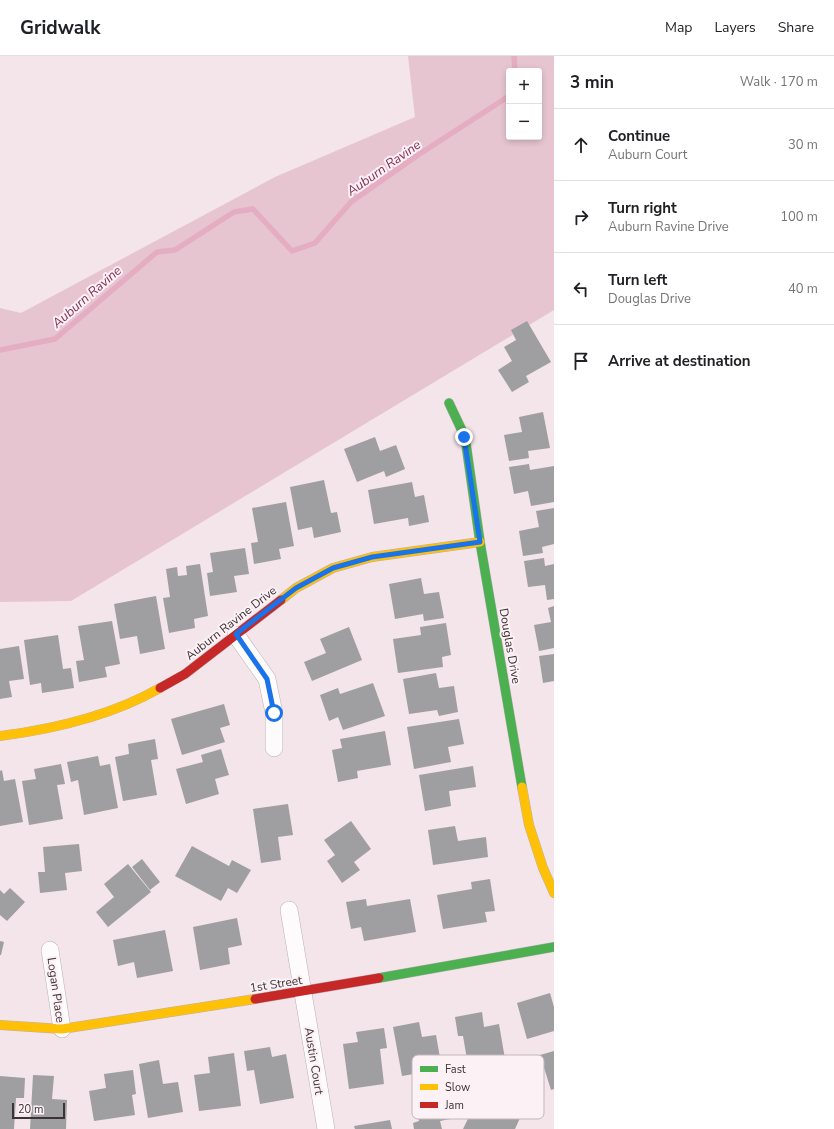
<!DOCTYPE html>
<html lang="en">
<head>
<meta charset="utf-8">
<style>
  body { margin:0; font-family:"Nunito Sans",sans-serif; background:#f2f2f2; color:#202124 }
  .controls { position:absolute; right:12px; top:12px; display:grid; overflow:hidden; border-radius:4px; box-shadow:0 2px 6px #0003 }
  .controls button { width:36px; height:36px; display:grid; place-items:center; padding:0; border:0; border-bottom:1px solid #e0e0e0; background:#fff; color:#202124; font:20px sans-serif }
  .scale { position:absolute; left:12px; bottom:10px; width:53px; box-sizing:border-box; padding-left:4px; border:2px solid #3c3336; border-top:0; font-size:11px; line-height:14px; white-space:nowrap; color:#3c3336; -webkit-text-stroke:3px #fcf1f5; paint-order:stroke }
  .stop { position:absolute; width:12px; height:12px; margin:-9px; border:3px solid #1a73e8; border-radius:50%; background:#fff }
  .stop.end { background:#1a73e8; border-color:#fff; box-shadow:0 1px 4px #0008 }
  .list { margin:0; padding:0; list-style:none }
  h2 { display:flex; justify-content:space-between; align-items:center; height:52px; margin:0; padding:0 16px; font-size:17px }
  h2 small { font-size:13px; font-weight:400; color:#757577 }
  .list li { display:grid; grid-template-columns:26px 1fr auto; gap:12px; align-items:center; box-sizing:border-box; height:72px; padding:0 16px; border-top:1px solid #e0e0e0 }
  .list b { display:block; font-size:15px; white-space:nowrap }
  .list p { margin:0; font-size:13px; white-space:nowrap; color:#757577 }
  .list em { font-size:13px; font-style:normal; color:#757577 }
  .icon { flex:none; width:22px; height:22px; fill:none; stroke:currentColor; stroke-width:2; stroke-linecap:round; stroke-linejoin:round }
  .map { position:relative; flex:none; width:554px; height:1073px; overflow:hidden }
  header { display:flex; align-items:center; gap:24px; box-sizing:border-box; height:56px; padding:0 20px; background:#fff; border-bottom:1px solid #e0e0e0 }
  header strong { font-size:19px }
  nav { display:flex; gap:22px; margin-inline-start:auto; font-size:14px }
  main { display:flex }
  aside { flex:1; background:#fff }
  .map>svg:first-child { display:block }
  .green { fill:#e6c5d1; fill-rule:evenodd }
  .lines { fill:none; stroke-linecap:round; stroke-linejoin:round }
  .stream { stroke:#e5adc1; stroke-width:5.5 }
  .building { fill:#9f9ea1 }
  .street-casing { stroke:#baafb3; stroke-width:18 }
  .fast-casing { stroke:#baafb3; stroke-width:10 }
  .slow-casing { stroke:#baafb3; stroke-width:10 }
  .jam-casing { stroke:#baafb3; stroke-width:10 }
  .street { stroke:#fdfbfc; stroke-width:17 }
  .fast { stroke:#4caf50; stroke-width:9 }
  .slow { stroke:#ffc107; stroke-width:9 }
  .jam { stroke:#c62828; stroke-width:9 }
  .route { stroke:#1a73e8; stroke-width:5 }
  .labels { text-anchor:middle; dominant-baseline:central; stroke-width:4; stroke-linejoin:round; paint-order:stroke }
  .street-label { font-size:12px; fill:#3c3336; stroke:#fcf1f5 }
  .water-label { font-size:13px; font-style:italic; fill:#862f56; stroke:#fcf1f5 }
  .key { fill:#fcf1f5; stroke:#c2b8bc; stroke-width:1 }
  .key-label { font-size:11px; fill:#3c3336 }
</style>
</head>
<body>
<header>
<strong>Gridwalk</strong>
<nav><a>Map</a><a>Layers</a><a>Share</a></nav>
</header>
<main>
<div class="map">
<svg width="554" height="1073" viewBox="0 0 554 1073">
  <rect width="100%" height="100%" fill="#f3e5ea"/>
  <path class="green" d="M408 0H554V254L71 545 0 546V252L21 257 275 121 415 61ZM509 15H539V81H509Z"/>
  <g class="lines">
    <path class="stream" d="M514 0 515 15
      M0 294 55 283 157 196 175 194 234 156 253 153 292 195 315 187 351 146 418 99 509 40"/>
  </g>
  <path class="building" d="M527 265 551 306 526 320 529 326 512 336 498 314 512 305 504 291 516 284 511 274Z
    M543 356 550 392 528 395 529 402 509 405 504 379 522 376 519 361Z
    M375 381 380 395 396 389 405 413 386 421 384 415 357 426 344 393Z
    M529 408 530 414 554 410V446L531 450 528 435 514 438 509 411Z
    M324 424 331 457 337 456 341 476 314 482 312 471 298 474 290 431Z
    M412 426 415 441 424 439 429 466 409 470 408 462 374 468 368 434Z
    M286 446 294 490 279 493 281 503 254 508 251 487 258 486 252 452Z
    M554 452V488L542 491 543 497 523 500 519 475 539 471 536 455Z
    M245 492 249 518 234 520 237 536 210 540 207 517 213 516 210 497Z
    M544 502 545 510 554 508V543L547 544 545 529 528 531 524 505Z
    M200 508 208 560 194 563 195 572 169 577 163 542 170 541 166 513 177 511 178 520 187 519 186 510Z
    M421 522 424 538 439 536 444 562 424 565 423 558 395 563 389 528Z
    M156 540 165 593 140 598 137 580 120 583 114 548Z
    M554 550V592L539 595 534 569 551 566 548 552Z
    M112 565 120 608 105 611 107 621 79 626 76 605 84 604 78 570Z
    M446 567 451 599 442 601 443 611 398 617 393 583 421 579 420 571Z
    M349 571 362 604 312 625 304 606 326 597 320 583Z
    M58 579 63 613 71 612 74 632 42 637 41 627 30 629 24 584Z
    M19 590 24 623 9 625 12 641 0 643V593Z
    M554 598V625L543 627 539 600Z
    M436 617 439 632 454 630 458 656 439 660 437 654 409 658 403 623Z
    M373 627 385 660 343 674 338 661 329 665 320 639 338 632 340 638Z
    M224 648 230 669 220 672 225 686 182 699 171 663Z
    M459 663 464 688 448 691 451 706 414 713 407 671Z
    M385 675 391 709 357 715 358 722 338 726 332 694 342 692 340 683Z
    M155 683 158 703 151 704 157 739 123 745 115 701 129 698 128 688Z
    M221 693 229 719 215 723 219 738 186 748 176 713 203 706 201 699Z
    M98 700 100 710 110 708 118 752 84 759 78 724 71 726 67 706Z
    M61 708 65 728 57 729 63 763 29 769 22 725 36 723 34 713Z
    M473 710 476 731 449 735 451 750 425 755 419 719Z
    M2 714 4 725 15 723 23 766 0 770V715Z
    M288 748 293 779 278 781 281 804 261 807 253 753Z
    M351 765 371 793 354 806 360 814 342 827 327 805 335 799 324 784Z
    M455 770 458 785 486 781 488 801 433 809 428 774Z
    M79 788 82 815 65 817 67 834 40 837 38 816H45L43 791Z
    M192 790 229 810 232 804 251 814 237 837 228 832 221 845 175 820Z
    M142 803 160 826 150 834 132 811Z
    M128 808 151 836 108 871 96 856 114 841 104 828Z
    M490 823 495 855 485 856 487 866 443 873 437 839 472 833 471 826Z
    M10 832 25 846 7 865 0 859V834L4 838Z
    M366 843 367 850 410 843 416 876 364 885 361 871 351 873 346 846Z
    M237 862 242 889 228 892 230 908 200 914 193 871Z
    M165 874 173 915 137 922 134 906 118 910 113 884Z
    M0 885 4 886 1 899H0Z
    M550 937 554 951V975L527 983 517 947Z
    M482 956 484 971 499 968 505 1003 468 1009 463 980H458L455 961Z
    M419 966 422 981 436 979 442 1013 402 1020 393 971Z
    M384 972 387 992 380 993 384 1028 349 1033 343 988 358 986 356 976Z
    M270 991 272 1001 286 998 294 1042 260 1048 254 1014 247 1015 244 995Z
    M554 995V1033L551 1034 540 999Z
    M234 997 241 1050 199 1055 194 1019 210 1017 208 1001Z
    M159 1004 163 1028 178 1026 183 1056 148 1062 139 1008Z
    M133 1014 136 1038 132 1039 135 1059 94 1065 89 1035 106 1032 104 1018Z
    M33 1019 54 1020 52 1043 67 1044 66 1073H30Z
    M0 1020 25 1022 24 1042H16L14 1073H0Z
    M493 1036 525 1051 515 1073H463L480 1038 490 1042Z
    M450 1037 455 1062 440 1065 442 1073H414L413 1067 419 1065 415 1044Z
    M390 1064 392 1073H355L354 1070Z"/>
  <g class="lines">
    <defs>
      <path id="street" d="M236 579 267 623 274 657V692
        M289 854 326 1073
        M50 894 62 973"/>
      <path id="fast" d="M449 347 465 381 480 486 522 731
        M379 922 554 891"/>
      <path id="slow" d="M281 544 296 532 333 512 372 501 480 486
        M0 680C55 673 111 660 160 632
        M522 731 529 769 543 812 554 837
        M0 969 62 973 255 943"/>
      <path id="jam" d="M160 632 185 618 281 544
        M255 943 379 922"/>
    </defs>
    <use href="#street" class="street-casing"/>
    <use href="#fast" class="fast-casing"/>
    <use href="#slow" class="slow-casing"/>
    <use href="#jam" class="jam-casing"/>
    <use href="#street" class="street"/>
    <use href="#fast" class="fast"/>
    <use href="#slow" class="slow"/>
    <use href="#jam" class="jam"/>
  </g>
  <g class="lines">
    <path class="route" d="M274 657 267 623 236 578 296 532 333 512 372 501 480 486 464 381"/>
  </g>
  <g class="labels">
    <g class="street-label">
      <text transform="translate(231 567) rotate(-38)">Auburn Ravine Drive</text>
      <text transform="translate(510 590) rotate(80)">Douglas Drive</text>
      <text transform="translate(276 928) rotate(-9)">1st Street</text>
      <text transform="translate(56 934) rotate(82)">Logan Place</text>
      <text transform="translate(314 1005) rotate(81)">Austin Court</text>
    </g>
    <g class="water-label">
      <text transform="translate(384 112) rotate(-35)">Auburn Ravine</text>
      <text transform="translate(87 241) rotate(-41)">Auburn Ravine</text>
    </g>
  </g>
  <rect x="412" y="999" width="132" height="64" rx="6" class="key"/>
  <rect x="420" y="1010" width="18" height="6" fill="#4caf50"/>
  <rect x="420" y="1028" width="18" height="6" fill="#ffc107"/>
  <rect x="420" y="1046" width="18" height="6" fill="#c62828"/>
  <g class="key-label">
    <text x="445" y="1017">Fast</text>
    <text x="445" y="1035">Slow</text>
    <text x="445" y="1053">Jam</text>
  </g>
</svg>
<div class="controls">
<button>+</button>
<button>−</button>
</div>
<div class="scale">20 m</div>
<div class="stop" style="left:274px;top:657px"></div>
<div class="stop end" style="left:464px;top:381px"></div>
</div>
<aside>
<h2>3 min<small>Walk · 170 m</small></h2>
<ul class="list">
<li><svg class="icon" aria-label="ahead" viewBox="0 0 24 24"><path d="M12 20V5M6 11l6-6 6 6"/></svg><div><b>Continue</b><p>Auburn Court</p></div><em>30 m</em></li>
<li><svg class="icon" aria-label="right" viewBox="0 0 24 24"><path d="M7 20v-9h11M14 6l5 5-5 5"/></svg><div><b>Turn right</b><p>Auburn Ravine Drive</p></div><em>100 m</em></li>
<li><svg class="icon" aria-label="left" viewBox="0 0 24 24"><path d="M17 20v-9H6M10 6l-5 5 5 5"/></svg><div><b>Turn left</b><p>Douglas Drive</p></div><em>40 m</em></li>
<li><svg class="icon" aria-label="arrive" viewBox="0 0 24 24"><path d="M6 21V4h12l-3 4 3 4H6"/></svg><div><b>Arrive at destination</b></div></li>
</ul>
</aside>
</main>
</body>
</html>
